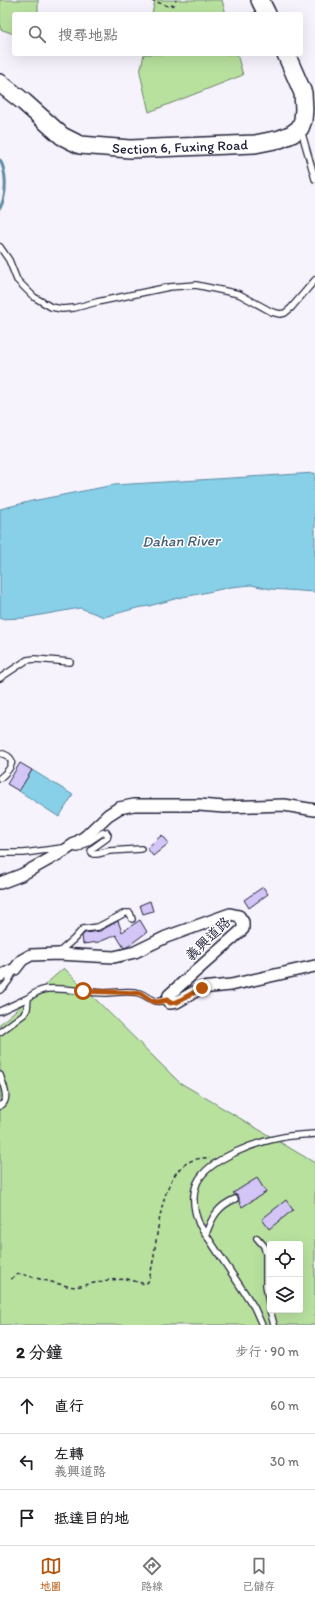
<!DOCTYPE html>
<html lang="zh-TW">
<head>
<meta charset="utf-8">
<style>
  body { margin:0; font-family:Itim,"LXGW WenKai TC",sans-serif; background:#f2f2f2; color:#202124 }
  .controls { position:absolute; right:12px; bottom:12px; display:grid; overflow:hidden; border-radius:4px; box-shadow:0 4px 16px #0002 }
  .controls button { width:36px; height:36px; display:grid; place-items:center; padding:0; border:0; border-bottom:1px solid #e0e0e0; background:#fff; color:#202124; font:20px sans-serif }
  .stop { position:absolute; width:12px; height:12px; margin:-9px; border:3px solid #b45309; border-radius:50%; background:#fff }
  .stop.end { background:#b45309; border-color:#fff; box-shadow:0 1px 4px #0008 }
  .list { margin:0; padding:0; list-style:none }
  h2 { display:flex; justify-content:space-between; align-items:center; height:52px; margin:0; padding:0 16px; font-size:17px }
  h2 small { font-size:13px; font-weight:400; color:#757577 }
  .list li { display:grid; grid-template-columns:26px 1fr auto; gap:12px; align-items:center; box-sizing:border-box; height:56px; padding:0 16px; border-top:1px solid #e0e0e0 }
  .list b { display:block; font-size:15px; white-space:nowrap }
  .list p { margin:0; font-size:13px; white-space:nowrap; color:#757577 }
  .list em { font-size:13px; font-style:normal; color:#757577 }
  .icon { flex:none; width:22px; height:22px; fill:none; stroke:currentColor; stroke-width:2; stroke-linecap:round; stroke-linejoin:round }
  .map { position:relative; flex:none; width:315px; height:1325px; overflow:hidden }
  .search { position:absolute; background:#fff; box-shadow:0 4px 16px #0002; left:12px; right:12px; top:12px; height:44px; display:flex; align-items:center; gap:10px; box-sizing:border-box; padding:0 14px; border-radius:4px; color:#757577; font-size:15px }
  .sheet { height:220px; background:#fff }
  nav { display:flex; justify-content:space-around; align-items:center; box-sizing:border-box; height:56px; border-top:1px solid #e0e0e0; background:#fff; font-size:11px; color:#757577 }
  nav a { display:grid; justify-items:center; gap:2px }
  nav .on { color:#b45309 }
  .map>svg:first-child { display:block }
  .green { fill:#b8e19e; stroke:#6d826c; fill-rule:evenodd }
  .water { fill:#87d0e8; stroke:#5f8aa3 }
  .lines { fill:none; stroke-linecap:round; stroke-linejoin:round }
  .stream { stroke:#5f8aa3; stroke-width:3 }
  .building { fill:#d4c5f7; stroke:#22223b }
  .service-casing { stroke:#22223b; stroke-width:8 }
  .minor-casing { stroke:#22223b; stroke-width:14 }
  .primary-casing { stroke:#22223b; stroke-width:20 }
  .path { stroke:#22223b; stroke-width:1.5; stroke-dasharray:4 3; stroke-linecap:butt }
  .service { stroke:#fff; stroke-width:5.5 }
  .minor { stroke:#fff; stroke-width:11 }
  .primary { stroke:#fff; stroke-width:17 }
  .route { stroke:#b45309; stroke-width:5 }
  .labels { text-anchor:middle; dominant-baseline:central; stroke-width:3; stroke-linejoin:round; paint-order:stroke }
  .street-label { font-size:14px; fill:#22223b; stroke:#fff }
  .water-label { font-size:15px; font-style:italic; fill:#455f78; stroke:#fff }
</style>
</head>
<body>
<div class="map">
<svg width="315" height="1325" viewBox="0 0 315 1325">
  <rect width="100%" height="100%" fill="#f6f3fd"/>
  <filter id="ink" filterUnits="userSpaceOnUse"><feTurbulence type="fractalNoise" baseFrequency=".025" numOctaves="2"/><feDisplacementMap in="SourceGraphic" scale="8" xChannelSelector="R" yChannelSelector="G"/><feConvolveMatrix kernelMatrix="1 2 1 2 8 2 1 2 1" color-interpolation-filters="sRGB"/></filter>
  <g filter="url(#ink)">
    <path class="green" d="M0 0H38V14H14V34L0 29Z
      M155 0H222L226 14H152Z
      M144 54H237L243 75 149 112 140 73Z
      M64 968 179 1082 315 1163V1325H0V1024ZM270 1244H300V1310H270Z"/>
    <path class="water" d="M315 473V592L271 589 251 585 231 587 194 595 182 597 149 606 137 608 104 617 80 608 24 618 0 619V509L32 501 114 485Z
      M32 770 73 795 59 817 19 791Z"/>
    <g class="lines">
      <path class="stream" d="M0 160C7 173 7 195 0 208"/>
    </g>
    <path class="building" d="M20 763 32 770 19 791 7 784Z
      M162 835 169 843 153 856 147 848Z
      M263 887 268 894 249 908 244 900Z
      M150 901 153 911 143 914 140 905Z
      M140 920 147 932 127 947 124 948 116 935 99 942 83 944 82 936 85 933 100 931 118 921 122 932Z
      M257 1178 266 1192 242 1207 239 1201V1197L233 1193Z
      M286 1200 293 1210 269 1229 262 1219Z"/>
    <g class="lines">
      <defs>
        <path id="service" d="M301 130 315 179
          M0 247 9 260 17 280 34 297 51 307 62 309 74 308 97 302 169 287 196 285 239 294 272 312 280 314 285 313 291 308 315 280
          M0 678 27 660 35 659 70 662
          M0 753C19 758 11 769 0 778
          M0 853H24L70 847 78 849 102 833 106 832 108 835 107 838 93 848 91 851 93 854H97L109 851 141 849
          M58 953 74 939 83 929 98 927 125 913H130L132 919
          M0 990C8 984 11 978 14 969
          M0 1011 28 998
          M0 1032 24 1014 27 1009 28 998C33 994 40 990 47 989 66 987 86 993 105 993 116 993 128 990 139 993 152 997 149 1004 167 1000
          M0 1075C3 1085 11 1100 0 1106
          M206 1234C212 1217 218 1206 235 1199
          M257 1238 264 1246 266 1254V1285L270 1309
          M270 1310 274 1325
          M262 1325 254 1307 199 1224C194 1211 191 1197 197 1183 208 1158 260 1141 284 1137 294 1135 305 1135 315 1134"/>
        <path id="minor" d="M0 883 21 875 64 851 86 836 108 815 119 808 134 805H199L224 807 284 805 315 810
          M0 976 15 969 22 960 31 955 58 954 114 957 135 952 166 937 230 914 239 916 243 922V929L169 995 167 1000 170 1003 177 1002 201 988 231 985 315 966"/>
        <g id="primary">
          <path d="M260 0 267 14"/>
          <path id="s1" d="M0 83 24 102 62 136 80 145 130 149 255 144 280 139 292 134 300 128 303 120 304 109 303 93 286 54"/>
        </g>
      </defs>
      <use href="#service" class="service-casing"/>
      <use href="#minor" class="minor-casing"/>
      <use href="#primary" class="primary-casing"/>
      <path class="path" d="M151 0 168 6 174 5 176 0
        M11 1279 16 1275 21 1274 67 1286 76 1287 108 1280 127 1279 145 1284 148 1282C161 1246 153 1154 210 1158"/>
      <use href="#service" class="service"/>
      <use href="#minor" class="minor"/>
      <use href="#primary" class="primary"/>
    </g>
  </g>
  <g class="lines" filter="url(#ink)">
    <path class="route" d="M83 991 140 993 152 1001 158 1002 167 1000 170 1003 177 1002 202 988"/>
  </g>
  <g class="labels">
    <g class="street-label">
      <text stroke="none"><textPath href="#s1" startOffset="202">Section 6, Fuxing Road</textPath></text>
      <text transform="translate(208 939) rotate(-44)">義興道路</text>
    </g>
    <g class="water-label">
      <text transform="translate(181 541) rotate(-1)">Dahan River</text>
    </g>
  </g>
</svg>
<div class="controls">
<button><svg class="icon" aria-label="locate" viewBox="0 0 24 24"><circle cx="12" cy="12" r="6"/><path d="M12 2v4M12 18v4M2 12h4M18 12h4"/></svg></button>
<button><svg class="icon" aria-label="layers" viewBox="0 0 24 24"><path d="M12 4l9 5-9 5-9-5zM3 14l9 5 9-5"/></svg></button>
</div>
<div class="stop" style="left:83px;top:991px"></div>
<div class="stop end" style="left:202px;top:988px"></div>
<div class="search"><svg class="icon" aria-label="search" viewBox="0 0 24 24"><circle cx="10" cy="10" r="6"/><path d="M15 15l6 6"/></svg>搜尋地點</div>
</div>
<section class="sheet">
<h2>2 分鐘<small>步行 · 90 m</small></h2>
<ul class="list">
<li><svg class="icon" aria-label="ahead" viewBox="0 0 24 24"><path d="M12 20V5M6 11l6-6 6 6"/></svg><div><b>直行</b></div><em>60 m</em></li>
<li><svg class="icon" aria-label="left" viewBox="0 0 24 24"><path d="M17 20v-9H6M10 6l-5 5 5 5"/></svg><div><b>左轉</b><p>義興道路</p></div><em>30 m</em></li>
<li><svg class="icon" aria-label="arrive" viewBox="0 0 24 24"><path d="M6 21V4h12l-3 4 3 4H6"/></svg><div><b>抵達目的地</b></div></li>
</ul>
</section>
<nav>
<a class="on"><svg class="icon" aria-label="map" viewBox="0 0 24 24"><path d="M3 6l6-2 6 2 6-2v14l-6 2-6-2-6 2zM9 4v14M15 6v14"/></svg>地圖</a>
<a><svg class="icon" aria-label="directions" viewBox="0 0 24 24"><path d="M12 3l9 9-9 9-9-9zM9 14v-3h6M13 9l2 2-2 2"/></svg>路線</a>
<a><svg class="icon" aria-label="saved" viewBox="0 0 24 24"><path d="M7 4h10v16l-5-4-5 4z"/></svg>已儲存</a>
</nav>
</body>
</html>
